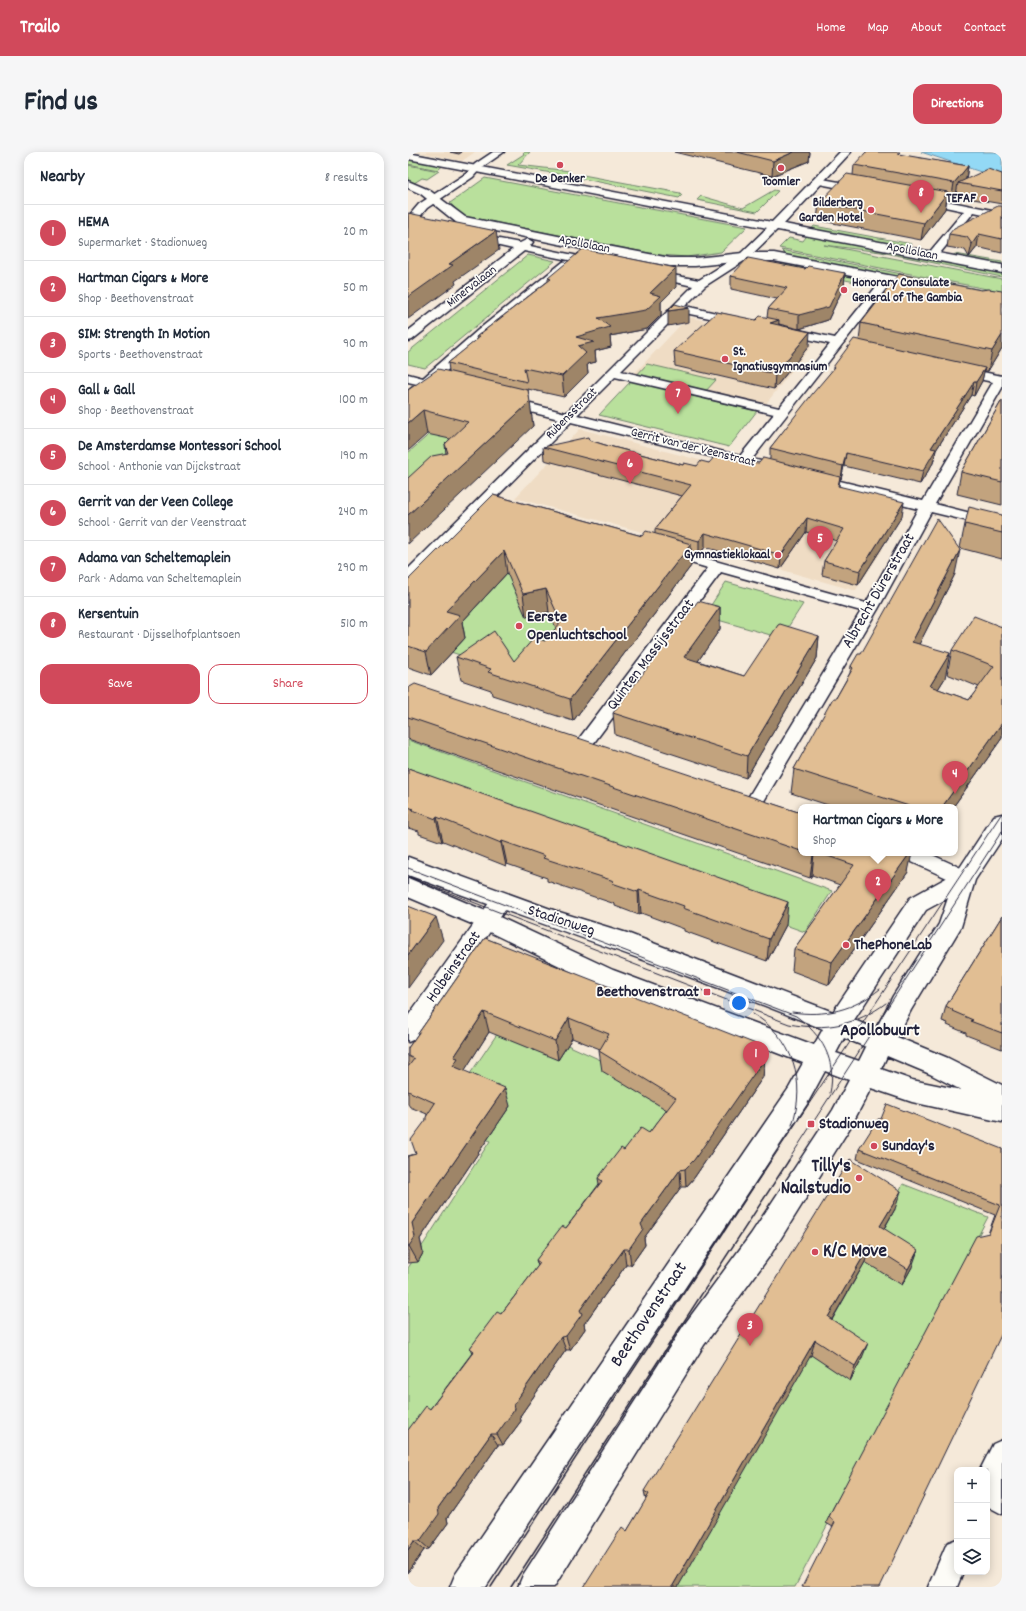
<!DOCTYPE html>
<html lang="en">
<head>
<meta charset="utf-8">
<style>
  body { margin:0; font-family:Dekko,sans-serif; background:#f6f6f7; color:#1f2937 }
  .controls { position:absolute; right:12px; bottom:12px; display:grid; overflow:hidden; border-radius:8px; box-shadow:0 2px 10px #0003 }
  .controls button { width:36px; height:36px; display:grid; place-items:center; padding:0; border:0; border-bottom:1px solid #e0e1e3; background:#fff; color:#1f2937; font:20px sans-serif }
  .you { position:absolute; left:331px; top:851px; width:14px; height:14px; margin:-10px; border:3px solid #fff; border-radius:50%; background:#1a73e8; box-shadow:0 0 0 6px #1a73e833 }
  .badge { display:grid; place-items:center; width:26px; height:26px; border-radius:50%; background:#d1495b; color:#fff; font-size:13px; font-weight:700 }
  .pin { position:absolute; translate:-50% -33px; filter:drop-shadow(0 1px 2px #0008) }
  .pin::after { content:''; position:absolute; top:21px; width:14px; height:12px; background:inherit; clip-path:polygon(0 0,100% 0,50% 100%) }
  .popup { position:absolute; left:390px; top:652px; width:160px; height:52px; box-sizing:border-box; display:grid; place-content:center; border-radius:8px; background:#fff; filter:drop-shadow(0 1px 3px #0005); font-size:13px; white-space:nowrap; color:#747a83 }
  .popup b { font-size:15px; color:#1f2937 }
  .popup::after { content:''; position:absolute; left:50%; top:100%; margin-left:-8px; border:8px solid transparent; border-top-color:#fff }
  .list { margin:0; padding:0; list-style:none }
  h2 { display:flex; justify-content:space-between; align-items:center; height:52px; margin:0; padding:0 16px; font-size:17px }
  h2 small { font-size:13px; font-weight:400; color:#747a83 }
  .list li { display:grid; grid-template-columns:26px 1fr auto; gap:12px; align-items:center; box-sizing:border-box; height:56px; padding:0 16px; border-top:1px solid #e0e1e3 }
  .list b { display:block; font-size:15px; white-space:nowrap }
  .list p { margin:0; font-size:13px; white-space:nowrap; color:#747a83 }
  .list em { font-size:13px; font-style:normal; color:#747a83 }
  .actions { display:flex; gap:8px; padding:12px 16px }
  .actions a { flex:1; padding:9px 0; border:1px solid #d1495b; border-radius:12px; text-align:center; font-size:14px; color:#d1495b }
  .actions .main { background:#d1495b; color:#fff }
  .icon { flex:none; width:22px; height:22px; fill:none; stroke:currentColor; stroke-width:2; stroke-linecap:round; stroke-linejoin:round }
  .map { position:relative; flex:none; width:594px; height:1435px; overflow:hidden; border-radius:12px }
  header { display:flex; align-items:center; gap:24px; box-sizing:border-box; height:56px; padding:0 20px; background:#d1495b; color:#fff }
  header strong { font-size:19px }
  nav { display:flex; gap:22px; margin-inline-start:auto; font-size:14px }
  .intro { display:flex; align-items:center; justify-content:space-between; box-sizing:border-box; height:96px; padding:0 24px }
  h1 { margin:0; font-size:28px }
  .button { padding:10px 18px; border-radius:12px; background:#d1495b; color:#fff; font-size:14px; font-weight:700 }
  main { display:flex; gap:24px; padding:0 24px }
  aside { flex:1; background:#fff; border-radius:12px; box-shadow:0 2px 10px #0003 }
  .map>svg:first-child { display:block }
  .built { fill:#efdcc4 }
  .green { fill:#b9e09c; stroke:#6e816c }
  .water { fill:#93d9f5; stroke:#6690ab }
  .lines { fill:none; stroke-linecap:round; stroke-linejoin:round }
  .street-casing { stroke:#22223b; stroke-width:3 }
  .secondary-casing { stroke:#22223b; stroke-width:3 }
  .street { fill:#fdfcf7; fill-rule:evenodd }
  .secondary { fill:#fdfcf7; fill-rule:evenodd }
  .tram-far1 { stroke:#22223b; stroke-width:1 }
  .tram { stroke:#22223b; stroke-width:1.5 }
  .wall { fill:#c2a37e; stroke:#22223b }
  .shaded-wall { fill:#9e8567; stroke:#22223b }
  .building { fill:#e1be93; stroke:#22223b }
  .poi-dot { fill:#d1495b; stroke:#fdfcf7; stroke-width:1.5 }
  .labels { text-anchor:middle; dominant-baseline:central; stroke-width:3.5; stroke-linejoin:round; paint-order:stroke }
  .far-poi-label { font-size:13px; font-weight:bold; fill:#22223b; stroke:#fdfcf7; text-anchor:end }
  .far-street-label { font-size:13px; fill:#22223b; stroke:#fdfcf7 }
  .street-label { font-size:16px; fill:#22223b; stroke:#fdfcf7 }
  .poi-label { font-size:16px; font-weight:bold; fill:#22223b; stroke:#fdfcf7; text-anchor:start }
  .quarter-label { font-size:18px; font-weight:bold; fill:#22223b; stroke:#fdfcf7 }
  .near-poi-label { font-size:19px; font-weight:bold; fill:#22223b; stroke:#fdfcf7; text-anchor:end }
  .near-street-label { font-size:19px; fill:#22223b; stroke:#fdfcf7 }
</style>
</head>
<body>
<header>
<strong>Trailo</strong>
<nav><a>Home</a><a>Map</a><a>About</a><a>Contact</a></nav>
</header>
<div class="intro"><h1>Find us</h1><a class="button">Directions</a></div>
<main>
<aside>
<h2>Nearby<small>8 results</small></h2>
<ul class="list">
<li><span class="badge">1</span><div><b>HEMA</b><p>Supermarket · Stadionweg</p></div><em>20 m</em></li>
<li><span class="badge">2</span><div><b>Hartman Cigars &amp; More</b><p>Shop · Beethovenstraat</p></div><em>50 m</em></li>
<li><span class="badge">3</span><div><b>SIM: Strength In Motion</b><p>Sports · Beethovenstraat</p></div><em>90 m</em></li>
<li><span class="badge">4</span><div><b>Gall &amp; Gall</b><p>Shop · Beethovenstraat</p></div><em>100 m</em></li>
<li><span class="badge">5</span><div><b>De Amsterdamse Montessori School</b><p>School · Anthonie van Dijckstraat</p></div><em>190 m</em></li>
<li><span class="badge">6</span><div><b>Gerrit van der Veen College</b><p>School · Gerrit van der Veenstraat</p></div><em>240 m</em></li>
<li><span class="badge">7</span><div><b>Adama van Scheltemaplein</b><p>Park · Adama van Scheltemaplein</p></div><em>290 m</em></li>
<li><span class="badge">8</span><div><b>Kersentuin</b><p>Restaurant · Dijsselhofplantsoen</p></div><em>510 m</em></li>
</ul>
<div class="actions"><a class="main">Save</a><a>Share</a></div>
</aside>
<div class="map">
<svg width="594" height="1435" viewBox="0 0 594 1435">
  <rect width="100%" height="100%" fill="#f5e9d9"/>
  <filter id="ink" filterUnits="userSpaceOnUse"><feTurbulence type="fractalNoise" baseFrequency=".025" numOctaves="2"/><feDisplacementMap in="SourceGraphic" scale="8" xChannelSelector="R" yChannelSelector="G"/><feConvolveMatrix kernelMatrix="1 2 1 2 8 2 1 2 1" color-interpolation-filters="sRGB"/></filter>
  <g filter="url(#ink)">
    <path class="built" d="M10 0H67L54 9Z
      M280 165 405 192 357 253 225 223Z
      M172 277 334 319 279 392 107 346Z
      M379 375 418 382 475 397 448 438H445L353 412Z"/>
    <path class="green" d="M0 0 41 8 30 18 0 12Z
      M116 0H122L110 13 162 19 160 22 155 23 99 13 116 2 115 1Z
      M0 13 31 19 19 27 14 26 0 35Z
      M175 23 272 41 274 43 271 46 171 26Z
      M77 26 339 75 313 100 279 105 251 103 55 64 42 51Z
      M366 38 370 39 349 60 289 48 293 44 335 56Z
      M406 74 504 92 500 101 538 109 547 102 594 110V125L473 100 416 93 594 127V140L371 96 381 86 395 89Z
      M373 98 594 142 468 125 463 133 370 115 382 107Z
      M120 103 147 109 17 216 0 212V200Z
      M239 212 308 228 296 241 226 226Z
      M223 229 349 259 321 295 191 263Z
      M35 270 76 281 0 351V301Z
      M101 396 229 433 147 534 12 490Z
      M318 430 395 452 373 486 296 464Z
      M0 588 424 739 397 780 0 638Z
      M100 866 272 944 0 1321V1116L82 989 61 979 51 938Z
      M495 1032 580 1065 387 1435H266Z"/>
    <path class="water" d="M513 0H587L594 2V27Z"/>
    <g class="lines">
      <defs>
        <path id="street" d="M85 0H96L73 16 65 25 19 56 4 74 0 75V65L11 52 59 21 67 12Z
          M409 26 453 34 458 37 453 40 406 31 404 29Z
          M513 44 594 60V66L566 60 528 106H520L519 104 520 102 556 59 509 49 508 47Z
          M367 71 372 74 371 76 339 107 297 134 277 154 335 167 337 169 335 171 331 172 272 160 213 219 371 256 422 192 373 181 371 179 373 177 377 175 427 186 476 125H484L486 127 484 129 344 307 371 313 373 316 371 319 366 320 163 270 5 429 0 431V417L151 267 94 253 93 250 94 247 99 246 158 261 285 134 239 124 237 122 239 120 243 119 291 128 331 103 363 72ZM207 225 366 262 332 304 169 263Z
          M65 82 112 91 120 87 125 90 122 94 190 108 195 111 190 114 116 99 4 188 0 189V179L105 97 61 87 60 85Z
          M159 109 164 112 163 114 78 184 27 229 41 232 43 235 41 238 37 239 20 235 4 249 0 250V239L9 232 0 230V222L15 226 70 178 155 110Z
          M546 214 594 224V236L527 352 594 369V377L523 360 470 457 353 654 347 656 341 654 338 649 453 459 313 420 182 596 176 598 170 596 167 592 170 588 300 416 252 402 250 399 252 396 257 395 458 451 510 357 402 330 400 327 402 324 407 323 515 349 585 230 542 221 540 218 542 215Z
          M493 701H520L564 721 567 726 564 731 557 733 550 731 495 706Z
          M93 741 100 744 103 749 100 754 7 887 0 890V864L86 744Z
          M594 1288V1362L579 1354V1318H572L585 1292Z
          M549 1387V1420H555L549 1435H520L539 1391Z"/>
        <path id="secondary" d="M432 0H443L376 72 594 113V121L0 7V1L364 70Z
          M0 29 21 38 57 65 189 92 262 106H287L335 101H366L516 130 522 134 516 138 366 109H335L287 114H262L189 100 49 71 13 42 0 36Z
          M594 662V687L567 728 553 775 503 858 489 885 540 906 594 933V970L504 950 463 936 443 974 363 1102 296 1193 146 1435H110L115 1423 276 1173 343 1082 425 958 441 928 417 919 399 952 78 1435H42L47 1423 381 936 395 911 189 832 71 775 0 745V726L87 763 205 818 406 893 415 877C278 821 139 774 0 723V705L148 759 219 781 425 860 502 746 549 720 586 664ZM540 746 531 772 485 844 468 877 446 868 518 758ZM436 886 458 895 451 909 428 901ZM479 904 522 922 553 938 504 928 473 917Z"/>
      </defs>
      <use href="#street" class="street-casing"/>
      <use href="#secondary" class="secondary-casing"/>
      <use href="#street" class="street"/>
      <use href="#secondary" class="secondary"/>
      <path class="tram-far1" d="M0 716 388 864C414 883 429 908 422 941
        M0 725 381 872C417 879 449 873 478 851
        M384 860C417 865 446 858 472 837
        M345 862C385 885 399 930 384 973
        M363 1009 594 661
        M380 1009 594 679"/>
      <path class="tram" d="M83 1435 363 1008
        M103 1435 381 1008"/>
    </g>
    <path class="wall" d="M42 0H54L51 2Z
      M266 0H402L401 9 364 24Z
      M492 3 560 14 558 28 594 22V52L548 44V43L543 49 539 48 537 57 513 88 409 68 411 51 445 23 446 13Z
      M594 54V101L569 95 561 105 557 98 539 95 541 82Z
      M397 117 437 121 436 134 420 168 391 177 371 172 401 194 366 237 267 214 266 199 348 168 359 166 360 157 369 147 323 137V124Z
      M140 126 268 135 253 150V163L239 177 202 184 203 195 187 199 188 210 179 212 180 221 156 245 120 237 125 274 38 302 37 292 42 287 19 282 0 238 41 219 40 211 69 188 68 185 140 129Z
      M453 171 594 196 580 219H576L574 229 566 244 563 243 528 298 525 311 512 332 436 314 433 327H432L431 334 494 364 450 433 414 423 416 409 429 389 398 380 372 417 297 395 291 403 283 401V414L165 569 84 543 83 538 53 528 48 505 106 509 137 489 148 476 141 460 118 465 99 421 54 470 57 486 23 523 0 515V428L85 343 234 384 247 382V377L274 344 136 308 135 295 181 288 197 293 275 313 289 314 301 311 336 310 351 311 362 307V296L425 218V215L451 189Z
      M594 248V353L549 342 553 320Z
      M594 363V407L552 396 557 372Z
      M547 422 511 492 537 526 530 537 561 548 571 535 539 522 544 498 594 475V586L545 655H426L383 641 386 617 428 546 442 521 443 514 453 502Z
      M312 455V477L290 509 336 524 411 484 409 506 338 626 207 583 205 561Z
      M0 536 393 661V701H502L500 720 421 833 384 819 386 797 432 733 404 723 402 726 0 587Z
      M0 616 378 773 359 809 276 779V777L233 761 231 763 207 754V752L139 729V726L99 712 98 714 35 689 34 690 11 682V679L0 676Z
      M594 764V897L558 883V881L539 873 540 871 534 869 538 854Z
      M77 786 357 906 355 925 286 1026 278 1035H273L236 1086 237 1093 223 1113H218L176 1172 177 1177 162 1198H158L112 1264 113 1269 95 1293H90L39 1366 40 1371 21 1397 16 1398 0 1421V1278L22 1257 64 1201 62 1196 93 1162 130 1114 128 1108 158 1076 191 1032 190 1026 216 998 241 981 259 958 194 919 191 899 192 897 164 886 150 908 81 880 56 919 102 954 12 1087 15 1101 10 1110 0 1111V1004L8 1002 18 968 19 962 2 955 0 952V915H1L0 913V896Z
      M451 997H594V1181L425 1375 418 1371 425 1356 580 1082 587 1063 449 1007Z
      M487 1057 476 1077 504 1115 494 1133 457 1110 424 1168 454 1206 442 1229 403 1203 219 1379 238 1348 236 1339Z"/>
    <path class="shaded-wall" d="M386 0H402L401 9 364 24 365 9Z
      M560 14 557 32 550 31 548 43 543 49 546 31Z
      M540 40 537 57 513 88 516 71Z
      M88 79 91 98 47 129 48 132 0 167V145L41 112Z
      M571 82 569 95 561 105 564 92Z
      M268 116V135L253 150V163L239 177 202 184 203 195 187 199 188 210 179 212 180 221 156 245 154 224 168 185 190 166 242 141Z
      M437 121 436 134 420 168 391 177V163Z
      M281 156V170L260 174V159Z
      M371 168 370 183 362 171Z
      M402 180 401 194 366 237 367 222Z
      M594 183V196L580 219 584 199Z
      M577 216 574 229 566 244 568 230Z
      M566 230 563 243 528 298 525 311 512 332 515 319 523 296Z
      M122 250 125 274 0 392V363Z
      M15 258 19 282 0 299V271Z
      M438 301 436 314 433 327 435 314Z
      M496 350 494 364 450 433 452 419Z
      M399 366 398 380 372 417 373 403Z
      M297 381V395L291 403V389Z
      M283 392V414L165 569 162 547Z
      M552 398 547 422 500 514 504 490Z
      M96 399 99 421 54 470 57 486 23 523 18 500 38 459Z
      M138 437 141 460 118 465 115 442Z
      M312 455V477L277 528 276 505Z
      M411 484 409 506 338 626 339 604Z
      M542 501 537 526 517 558 522 534Z
      M594 571V586L545 655H534Z
      M29 665 35 689 34 690 28 667Z
      M94 689 99 712 98 714 93 691Z
      M406 701 404 723 402 726 405 703Z
      M502 701H504L500 720 421 833 424 810Z
      M231 738 233 761 231 763 230 740Z
      M380 750 378 773 359 809 361 787Z
      M28 765 35 788 0 836V803Z
      M76 860 81 880 55 921 45 914 46 905Z
      M161 866 164 886 150 908 147 889Z
      M357 906 355 925 286 1026 278 1035 277 1017Z
      M97 936 102 954 12 1087 15 1101 10 1110 1 1094 4 1071Z
      M272 1018 273 1035 236 1086 237 1093 223 1113 221 1097 233 1072Z
      M493 1039 487 1057 467 1092 472 1074Z
      M462 1093 457 1110 416 1181 420 1165Z
      M216 1097 218 1113 176 1172 177 1177 162 1198 158 1184 172 1158Z
      M510 1098 504 1115 494 1133 500 1117Z
      M153 1185 158 1198 112 1264 113 1269 95 1293 89 1282 106 1252Z
      M407 1188 403 1203 270 1435H264Z
      M460 1191 454 1206 442 1229 447 1214Z
      M83 1282 90 1293 39 1366 40 1371 21 1397 12 1389 30 1356Z
      M6 1389 16 1398 0 1421V1398Z"/>
    <path class="building" d="M329 0H386L365 9Z
      M458 0H492L490 2 560 14 546 31 446 13Z
      M580 17 594 22V39L550 31Z
      M439 22 540 40 516 71 411 51Z
      M590 54H594V87L571 82 564 92 559 85 541 82 546 76Z
      M0 61 88 79 41 112 45 113 0 145Z
      M175 97 268 116 242 141 253 144 238 158 190 166 202 175 168 185 186 190 170 194 178 201 154 224 116 216 119 230 40 211 72 185H68L143 127 140 126Z
      M340 106 397 117 400 114 437 121 421 155 391 163 360 157 379 136 323 124Z
      M491 122 573 138 581 137 594 139V183L584 199 453 171Z
      M267 152 281 156 260 159Z
      M309 160 348 168 352 164 371 168 362 171 402 180 367 222 266 199Z
      M446 187 577 216 568 230H566L523 296 528 297 515 319 438 301 435 314 362 296 405 241 427 215H425Z
      M30 217 120 238 122 250 0 363V326L24 304 40 301 37 292 60 270 15 258 0 271V238Z
      M594 248V330L553 320Z
      M180 285 181 288 197 293 275 313 276 311 289 314 293 309 301 311 308 303 336 310 351 311 355 306 432 325 430 334 496 350 452 419 416 409 436 377 399 366 373 403 297 381 291 389 247 377 283 333 135 295Z
      M85 343 234 384 238 379 283 392 162 547 80 520 83 517 48 505 86 479 106 509 126 486 137 489 153 470 138 437 115 442 96 399 38 459 52 463 18 500 0 494V428Z
      M561 355 594 363V381L557 372Z
      M529 366 552 398 504 490 542 501 522 534 561 548 586 514 544 498 566 464 594 475V571L534 655H504L386 617 425 546H428L445 516 443 514 450 502H453Z
      M290 449 312 455 276 505 336 524 370 473 372 472 411 484 339 604 205 561Z
      M7 532 288 625 314 634V635L393 661V699L0 565V536Z
      M0 616 380 750 361 787 275 756 276 754 231 738 230 740 204 731 206 729 135 706 137 704 94 689 93 691 29 665 28 667 4 658 6 657 0 655Z
      M399 701H406L405 703Z
      M411 701H502L424 810 386 797 446 713Z
      M0 754 28 765 0 803Z
      M594 764V881L562 869 565 868 544 859 545 858 538 854Z
      M77 786 353 894 357 906 286 1008 277 1017 272 1018 233 1072 235 1077 221 1097H216L172 1158 174 1162 158 1184 153 1185 106 1252 107 1257 89 1282H83L30 1356 31 1362 12 1389H6L0 1398V1278L18 1254 22 1257 45 1227 66 1199 62 1196 89 1160 93 1162 113 1136 132 1111 128 1108 154 1074 158 1076 194 1029 190 1026 213 996 216 998 233 976 241 981 268 946 191 899 201 882 161 866 147 889 76 860 46 905 50 906 45 914 97 936 4 1071 7 1085 1 1094H0V1004L8 1002 3 988 18 968V965L27 951 0 939V915L6 907 0 904V896Z
      M479 952 594 997V1181L472 1435H394L427 1370 421 1365 425 1356 568 1084 581 1081 592 1053 451 997 470 967H473Z
      M442 1007 493 1039 472 1074 510 1098 500 1117 462 1093 420 1165 460 1191 447 1214 407 1188 264 1435H176L214 1375 219 1379 241 1342 236 1339Z"/>
  </g>
  <g class="poi-dot">
    <circle cx="152" cy="13" r="4"/>
    <circle cx="373" cy="16" r="4"/>
    <circle cx="576" cy="47" r="4"/>
    <circle cx="463" cy="58" r="4"/>
    <circle cx="436" cy="138" r="4"/>
    <circle cx="317" cy="207" r="4"/>
    <circle cx="370" cy="403" r="4"/>
    <circle cx="111" cy="474" r="4"/>
    <circle cx="438" cy="793" r="4"/>
    <rect x="295" y="836" width="8" height="8" rx="2"/>
    <rect x="399" y="968" width="8" height="8" rx="2"/>
    <circle cx="466" cy="994" r="4"/>
    <circle cx="451" cy="1026" r="4"/>
    <circle cx="407" cy="1100" r="4"/>
  </g>
  <g class="labels">
    <g class="far-poi-label">
      <text x="152" y="27" text-anchor="middle">De Denker</text>
      <text x="373" y="30" text-anchor="middle">Toomler</text>
      <text x="568" y="47">TEFAF</text>
      <text x="455" y="51">Bilderberg<tspan x="455" dy="15">Garden Hotel</tspan></text>
      <text x="444" y="131" text-anchor="start">Honorary Consulate<tspan x="444" dy="15">General of The Gambia</tspan></text>
      <text x="325" y="200" text-anchor="start">St.<tspan x="325" dy="15">Ignatiusgymnasium</tspan></text>
      <text x="362" y="403">Gymnastieklokaal</text>
    </g>
    <g class="far-street-label">
      <text transform="translate(176 93) rotate(11)">Apollolaan</text>
      <text transform="translate(504 100) rotate(11)">Apollolaan</text>
      <text transform="translate(64 135) rotate(-38)">Minervalaan</text>
      <text transform="translate(164 262) rotate(-45)">Rubensstraat</text>
      <text transform="translate(285 296) rotate(14)">Gerrit van der Veenstraat</text>
    </g>
    <g class="street-label">
      <text transform="translate(471 439) rotate(-60)">Albrecht Dürerstraat</text>
      <text transform="translate(243 503) rotate(-53)">Quinten Massijsstraat</text>
      <text transform="translate(153 769) rotate(18)">Stadionweg</text>
      <text transform="translate(46 815) rotate(-55)">Holbeinstraat</text>
    </g>
    <g class="poi-label">
      <text x="119" y="465">Eerste<tspan x="119" dy="18">Openluchtschool</tspan></text>
      <text x="446" y="793">ThePhoneLab</text>
      <text x="291" y="840" text-anchor="end">Beethovenstraat</text>
      <text x="411" y="972">Stadionweg</text>
      <text x="474" y="994">Sunday's</text>
    </g>
    <g class="quarter-label">
      <text x="472" y="879">Apollobuurt</text>
    </g>
    <g class="near-poi-label">
      <text x="443" y="1015">Tilly's<tspan x="443" dy="22">Nailstudio</tspan></text>
      <text x="415" y="1100" text-anchor="start">K/C Move</text>
    </g>
    <g class="near-street-label">
      <text transform="translate(242 1163) rotate(-56)">Beethovenstraat</text>
    </g>
  </g>
</svg>
<div class="controls">
<button>+</button>
<button>−</button>
<button><svg class="icon" aria-label="layers" viewBox="0 0 24 24"><path d="M12 4l9 5-9 5-9-5zM3 14l9 5 9-5"/></svg></button>
</div>
<div class="you"></div>
<div class="pin badge" style="left:348px;top:922px">1</div>
<div class="pin badge" style="left:470px;top:750px">2</div>
<div class="popup"><b>Hartman Cigars &amp; More</b>Shop</div>
<div class="pin badge" style="left:342px;top:1194px">3</div>
<div class="pin badge" style="left:547px;top:642px">4</div>
<div class="pin badge" style="left:412px;top:407px">5</div>
<div class="pin badge" style="left:222px;top:332px">6</div>
<div class="pin badge" style="left:270px;top:262px">7</div>
<div class="pin badge" style="left:513px;top:61px">8</div>
</div>
</main>
</body>
</html>
